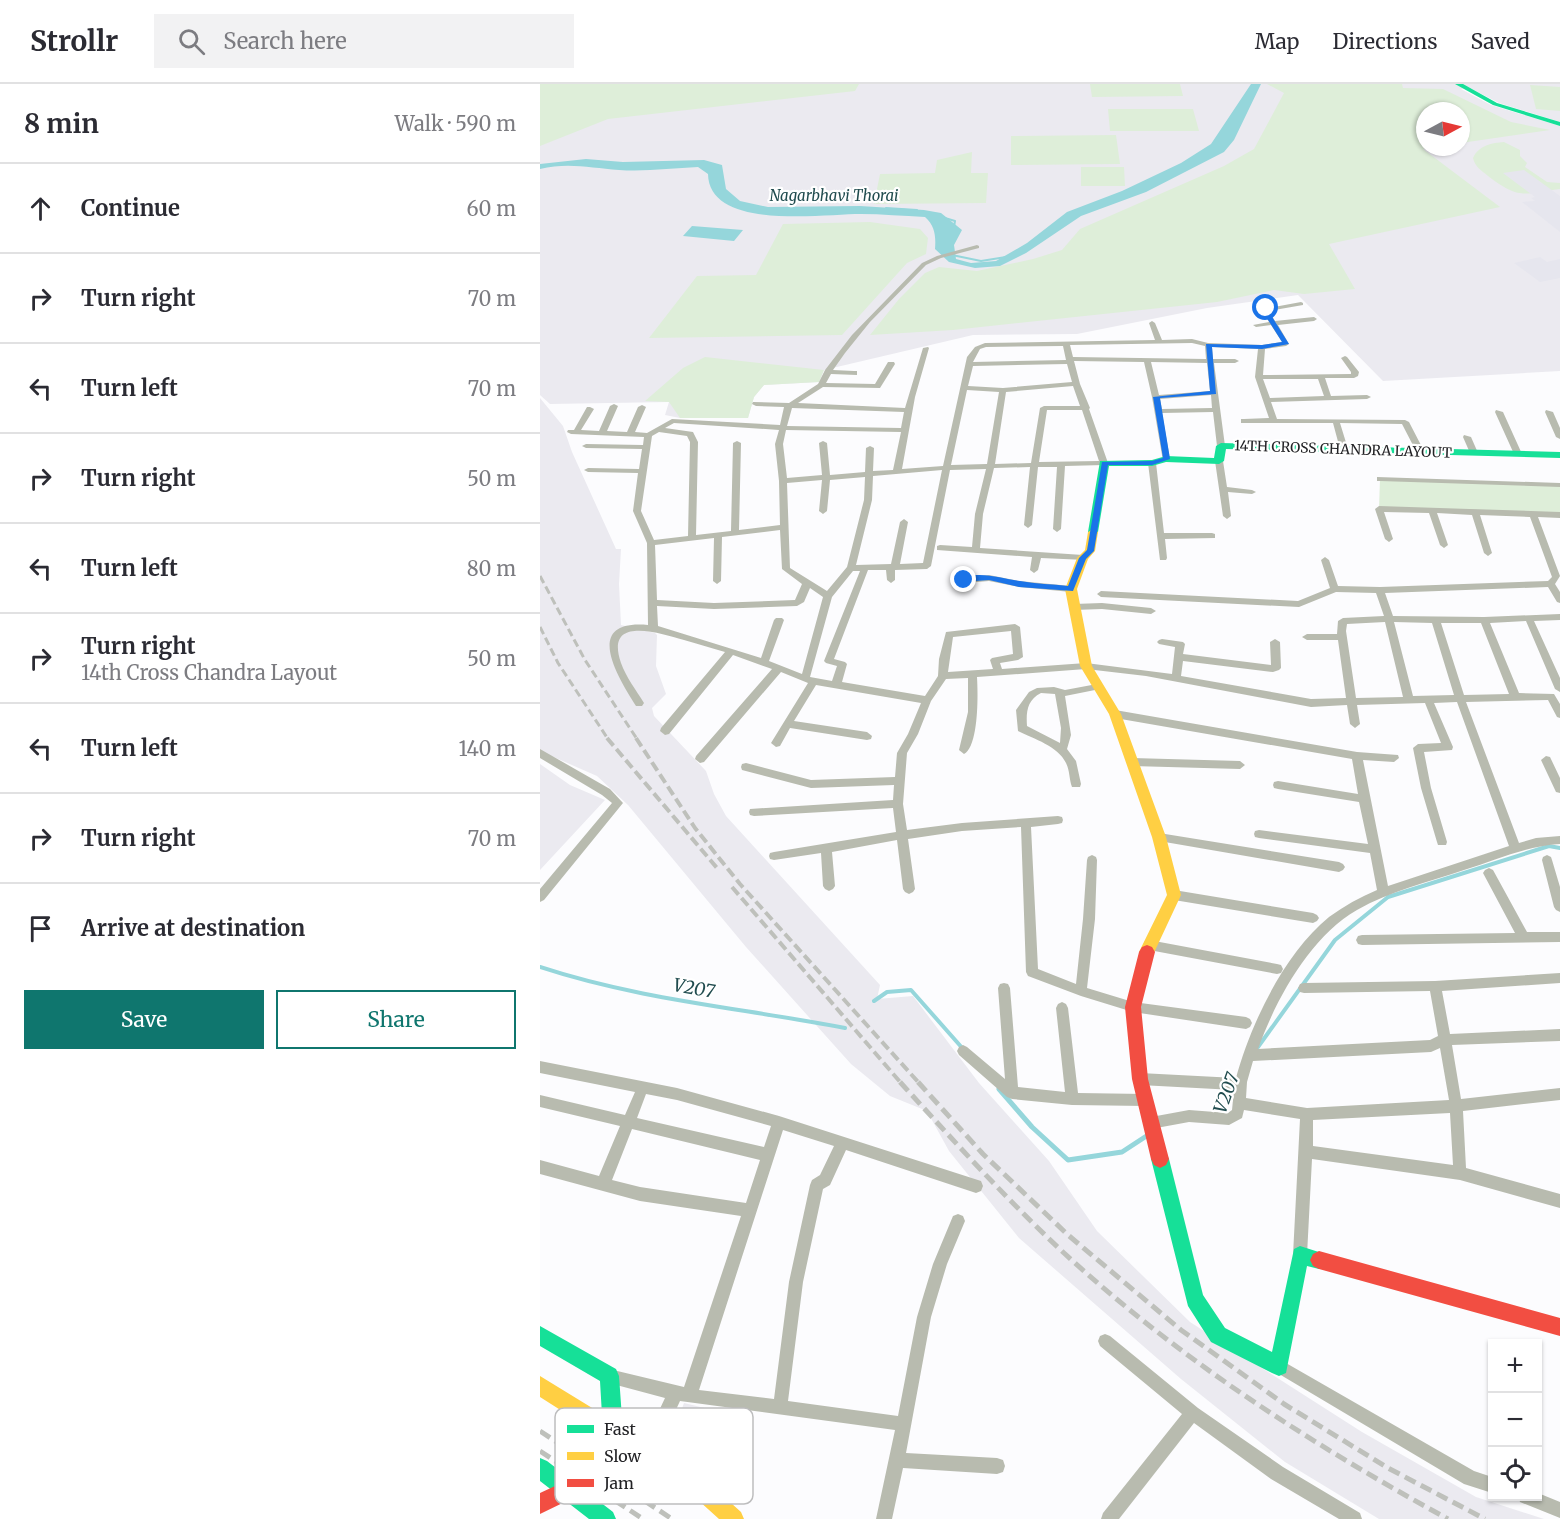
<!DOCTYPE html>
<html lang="en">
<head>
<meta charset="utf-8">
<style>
  body { margin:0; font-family:Merriweather,serif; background:#f2f2f3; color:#2b2b33 }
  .controls { position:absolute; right:18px; bottom:18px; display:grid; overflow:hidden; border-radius:0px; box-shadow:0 2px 4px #0004 }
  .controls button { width:54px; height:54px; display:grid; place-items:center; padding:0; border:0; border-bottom:2px solid #e1e1e2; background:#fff; color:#2b2b33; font:30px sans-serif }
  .compass { position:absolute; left:876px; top:18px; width:54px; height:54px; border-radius:50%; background:#fff; box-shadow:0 2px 4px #0004; rotate:83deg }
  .stop { position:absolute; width:18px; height:18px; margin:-14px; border:4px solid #1a73e8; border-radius:50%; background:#fff }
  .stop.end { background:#1a73e8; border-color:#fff; box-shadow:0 2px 6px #0008 }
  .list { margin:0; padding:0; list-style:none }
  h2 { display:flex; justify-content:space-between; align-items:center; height:78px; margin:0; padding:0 24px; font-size:26px }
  h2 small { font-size:20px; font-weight:400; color:#7c7c81 }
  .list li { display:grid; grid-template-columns:39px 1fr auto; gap:18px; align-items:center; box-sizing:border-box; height:90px; padding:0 24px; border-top:2px solid #e1e1e2 }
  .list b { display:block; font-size:22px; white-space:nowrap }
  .list p { margin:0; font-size:20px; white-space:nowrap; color:#7c7c81 }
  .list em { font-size:20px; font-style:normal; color:#7c7c81 }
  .actions { display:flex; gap:12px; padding:18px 24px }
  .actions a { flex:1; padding:14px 0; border:2px solid #0f766e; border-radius:0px; text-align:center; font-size:21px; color:#0f766e }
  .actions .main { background:#0f766e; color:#fff }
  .icon { flex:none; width:33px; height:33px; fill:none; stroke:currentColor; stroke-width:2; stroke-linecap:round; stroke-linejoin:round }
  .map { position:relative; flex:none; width:1020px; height:1435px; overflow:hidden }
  header { display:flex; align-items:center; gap:36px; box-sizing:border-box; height:84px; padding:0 30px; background:#fff; border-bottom:2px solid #e1e1e2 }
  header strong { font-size:28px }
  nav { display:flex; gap:33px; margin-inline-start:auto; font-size:21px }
  .search { width:420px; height:54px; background:#f2f2f3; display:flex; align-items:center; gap:15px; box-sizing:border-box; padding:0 21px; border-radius:0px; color:#7c7c81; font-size:22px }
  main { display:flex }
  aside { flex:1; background:#fff }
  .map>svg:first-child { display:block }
  .built { fill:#ebeaf0; fill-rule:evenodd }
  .green { fill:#deeed9 }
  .water { fill:#95d6db }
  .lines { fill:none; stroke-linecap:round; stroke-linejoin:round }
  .stream-far2 { stroke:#95d6db; stroke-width:2 }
  .stream-far1 { stroke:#95d6db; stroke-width:4 }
  .stream { stroke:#95d6db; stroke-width:5 }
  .building { fill:#e6e6ee }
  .street { fill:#b8bbaf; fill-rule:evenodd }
  .fast { fill:#16e098; fill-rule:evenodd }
  .slow { fill:#ffcf43; fill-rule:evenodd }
  .jam { fill:#f24e42; fill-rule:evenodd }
  .rail-far2 { stroke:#bec0bb; stroke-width:3; stroke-dasharray:8 4; stroke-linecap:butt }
  .rail-far1 { stroke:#bec0bb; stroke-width:4; stroke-dasharray:10 4.5; stroke-linecap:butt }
  .rail { stroke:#bec0bb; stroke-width:5; stroke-dasharray:12 6; stroke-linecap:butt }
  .route { fill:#1a73e8 }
  .labels { text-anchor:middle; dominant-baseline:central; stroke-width:4.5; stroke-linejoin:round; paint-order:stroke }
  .far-street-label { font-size:14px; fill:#232326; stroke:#fff }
  .far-water-label { font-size:15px; font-style:italic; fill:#214c4f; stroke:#fff }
  .water-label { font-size:18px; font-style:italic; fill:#214c4f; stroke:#fff }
  .key { fill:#fff; stroke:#bdbdbe; stroke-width:1.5 }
  .key-label { font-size:16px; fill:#232326 }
</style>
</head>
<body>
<header>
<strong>Strollr</strong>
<div class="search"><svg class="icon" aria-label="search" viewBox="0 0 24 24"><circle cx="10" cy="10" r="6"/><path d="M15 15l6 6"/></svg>Search here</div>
<nav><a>Map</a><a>Directions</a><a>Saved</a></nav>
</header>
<main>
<aside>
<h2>8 min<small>Walk · 590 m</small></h2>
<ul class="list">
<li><svg class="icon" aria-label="ahead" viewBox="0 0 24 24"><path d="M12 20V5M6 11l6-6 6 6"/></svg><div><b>Continue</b></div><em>60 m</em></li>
<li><svg class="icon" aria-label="right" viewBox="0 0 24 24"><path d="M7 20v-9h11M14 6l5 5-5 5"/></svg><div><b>Turn right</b></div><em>70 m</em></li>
<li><svg class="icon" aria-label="left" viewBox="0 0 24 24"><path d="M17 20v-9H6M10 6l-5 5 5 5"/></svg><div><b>Turn left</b></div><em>70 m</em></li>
<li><svg class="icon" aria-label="right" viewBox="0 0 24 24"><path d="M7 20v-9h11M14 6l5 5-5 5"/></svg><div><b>Turn right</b></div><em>50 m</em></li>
<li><svg class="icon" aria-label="left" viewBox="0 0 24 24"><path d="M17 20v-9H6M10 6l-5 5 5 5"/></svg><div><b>Turn left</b></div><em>80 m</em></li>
<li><svg class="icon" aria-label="right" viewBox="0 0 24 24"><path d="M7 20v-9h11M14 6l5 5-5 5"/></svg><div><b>Turn right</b><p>14th Cross Chandra Layout</p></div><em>50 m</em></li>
<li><svg class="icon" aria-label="left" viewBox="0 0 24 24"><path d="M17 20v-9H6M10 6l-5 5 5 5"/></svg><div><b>Turn left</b></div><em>140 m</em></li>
<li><svg class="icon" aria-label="right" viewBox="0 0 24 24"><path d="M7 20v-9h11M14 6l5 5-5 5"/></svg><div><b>Turn right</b></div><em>70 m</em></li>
<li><svg class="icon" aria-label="arrive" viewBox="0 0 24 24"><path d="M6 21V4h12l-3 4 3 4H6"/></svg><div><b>Arrive at destination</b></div></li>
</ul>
<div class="actions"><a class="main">Save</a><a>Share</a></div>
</aside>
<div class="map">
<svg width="1020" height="1435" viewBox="0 0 1020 1435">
  <rect width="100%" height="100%" fill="#fcfcfe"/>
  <path class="built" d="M0 0H1020V38L959 19 928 3 921 5 951 21 1020 42V287L843 297 758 211 667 224 537 250 433 251 284 286 279 298 224 301 214 313 208 334H140L125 331 129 318 10 320 0 311ZM885 27H921V63H885Z
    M0 314 23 342 32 368 76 465H81L79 500 81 541 115 549 117 551 116 582 126 610 112 624 114 632 166 687 174 710 186 732 340 901 337 915 373 912 439 999 509 1077 557 1147 650 1238 822 1348 936 1413 1004 1435H839L745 1378 641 1295 479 1154 409 1067 387 1027 350 1012 311 980 206 863 88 721 57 692 0 667Z
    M0 680 30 701 65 716 0 786Z
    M144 1319 185 1329 176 1389 129 1360Z"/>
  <path class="green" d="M0 0H319L315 7 68 35 0 62Z
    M550 0H640L643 12 552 13Z
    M727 0H862L863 4 903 5 971 38 1010 46 921 59V27H885V63H891L883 65 960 123 789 160 815 205 764 210 734 206 677 218 413 246 330 251 359 215 385 189 399 183 437 187 493 175 522 166 540 145 684 82 714 65 744 9Z
    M990 1 1020 3V27L996 25Z
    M653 25 659 47H570L568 25Z
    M576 51 580 80 471 81V52Z
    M964 58 980 66V72L987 79 985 83 1007 98 1020 99V105C982 110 980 116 948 92 941 86 935 83 933 74 939 61 952 59 964 58Z
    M432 68 431 89H448L446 119 334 120 340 90 395 89 397 76Z
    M541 83H584L585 102H541Z
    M330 138 380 145 388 154 386 170 367 179 302 251 109 254 157 192 216 191 243 140Z
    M165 273 284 286 279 298 224 301 214 313 208 334H140L129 318 105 317 143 284Z
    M840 395 1020 401V431L839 425Z"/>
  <path class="water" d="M711 0H721L694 56 684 68 606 108 541 132 486 169 460 182 435 184 409 178 395 165C396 152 395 142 385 133 363 132 342 130 321 130 283 130 169 147 168 90L158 83C132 84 105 88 79 86 51 84 28 78 0 85V80L46 75 83 78 164 76 182 81 186 105 200 117 228 123 320 122 384 126 401 129 422 146 414 161 416 175 431 179 456 177 487 159 527 128 582 107 641 79 671 60Z
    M152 142 203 146 194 157 143 152Z"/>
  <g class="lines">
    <path class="stream-far2" d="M346 124 377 126
      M405 134 415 137 414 143
      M412 171 441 177 466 173"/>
    <path class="stream-far1" d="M0 883C100 916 202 924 305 944
      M334 917 347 908 371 906 424 966
      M718 963 795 856 848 813 1009 762 1020 764"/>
    <path class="stream" d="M459 1005 492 1043 528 1076 582 1068 608 1051"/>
  </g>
  <path class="building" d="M984 86 1020 112V148L982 118 995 117 991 114 995 113 963 89Z
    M1000 173 1007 178 1020 175V194L1000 198 974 179Z"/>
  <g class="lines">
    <path class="street" d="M437 161 439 162V164L401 174 386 181 330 238 305 269 293 286 314 287H317V291L291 290 286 299 335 300 348 278H354L355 280 340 304 283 303 258 319 365 324 383 264 388 263 389 264 375 313 362 385 403 382 427 273 435 263 445 259 615 256 609 239 612 237 615 239 622 256 652 255 668 259 722 261 742 258 731 241 716 243 713 241 729 238 722 226 723 225 761 218 763 219V221L729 227 735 237 774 233 777 235 774 237 738 241 749 260 746 262 725 265 723 291 811 290V288L801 274 805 272 807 273 819 288 818 292 814 294H785L791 312 827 311 831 313 827 315 731 318 737 335 865 336 869 338 884 367 883 369H877L862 340 800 339 808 365 804 367 800 365 793 339H701V335H704L729 334 715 293 718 265 672 263 673 275H695L699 277 695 279H674L685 362 681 364 677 362 673 328 622 329 630 375 626 377H623L612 313 604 278 534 277 540 300 550 324 549 325 568 379 564 381 525 382 521 445 517 448 513 445 517 383H498L492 441 488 444 484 441 490 383 454 384 443 430 440 464 543 471 546 472V476L501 474 498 486 494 489 490 486 492 473 397 466V462L400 461 432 463 435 430 446 385 410 386 391 482 387 485 355 486V496L351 499 347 496 346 486H328L294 575 305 578 307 580 302 598 385 612 398 592 399 575 406 548 475 540 480 543 483 573 478 576 460 579 462 585 546 579 632 590 635 563 619 560 617 558 619 556 622 555 643 558 645 560 643 570 731 581 730 558 735 555 740 558 741 584 739 586 733 588 643 577 641 592 771 615 806 614 798 556H767L762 553 767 550H797L798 537 803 534 844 532 836 509 796 508 759 523 561 513 557 510 561 507 758 517 790 504 781 476 785 473 789 476 798 502 840 503 1008 497 1012 493 990 433 940 431 952 469 948 472 944 469 932 431 897 429 908 461 904 464 900 461 889 429 844 428 853 455 849 458 845 455 835 425 839 422 1020 428V434L998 433 1020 492 1015 500 1020 508V519L1017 518 1008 503 845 509 853 532 944 533 1020 530V536L994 537 1020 594V608L1015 605 986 537 950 539 979 609 1014 610 1020 620V634L1017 633 1008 616 926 618 979 759 996 754 1020 752V760C986 762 956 776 924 786 888 798 850 807 817 826 770 853 736 915 718 965L890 956 898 952 890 907 764 909 760 908 758 904 760 900 764 899 895 897 1020 889V899L902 907 910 950 1020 945V957L912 961 921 1015 1020 1004V1016L923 1027 926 1084 1020 1110V1124L920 1096 772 1075 767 1171 765 1176 760 1178 755 1176 753 1171 760 1035 704 1026 702 1034 689 1041 649 1038 611 1045 606 1043 604 1039 606 1035 611 1033 649 1026 688 1029 692 1026 694 1006 600 1001 596 999 594 995 596 991 600 989 696 994C711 939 744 870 789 833 804 822 820 813 837 806L830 769 719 754 715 753 714 750 715 747 719 746 828 760 819 718 738 705 734 704 733 701 734 698 738 697 818 710 812 675 575 634 570 630 572 627 575 626 817 668 858 671 859 674 854 678 823 676 848 802 969 762 917 618 894 619 913 663 912 666 884 668 891 704 907 758 906 761H898L897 758 881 704 873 664 878 660 901 659 885 619 817 621 820 640 815 644 810 640 807 621 771 623 606 592 546 585 437 593C438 609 439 662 424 670L419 666 428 628V594L406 595 391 617 378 650 367 669 363 720 367 746 422 739 518 732 522 733 523 736 522 739 518 740 491 743 498 885 536 900 543 835 547 776 548 773 552 771 556 773 557 776 555 835 547 904 593 918 706 933 710 935 712 939 710 943 706 945 593 928 541 912 488 892 486 888 481 743 422 747 368 755 375 805 373 808 369 810 365 808 363 805 357 756 292 768 295 802 293 805 289 807 285 805 283 802 281 769 234 776 230 775 229 772 230 769 234 768 356 748 353 724 214 732 210 731 209 728 210 725 353 716 354 701 271 704 202 686 201 683 202 680 206 679 271 696 355 693 357 669 368 650 381 619 276 601 254 637 327 648 332 652 331 655 327 656 250 644 240 662 236 663 231 659 268 599 241 588 164 678 160 679 155 675 156 672 232 585 193 571 129 650 125 651 120 647 121 644 185 568C171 564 158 560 144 556 121 550 64 530 81 579 86 593 96 606 104 619L102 622H96C77 592 42 535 108 541L107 459 93 427 98 389 48 388 44 386 48 384 99 385 102 365 46 364 42 362 46 360 103 361 104 353 31 350 27 348 28 346H34L47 323H50L54 325 41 346 59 347 70 322 74 320 78 322 67 347 87 348 98 323 102 321 106 323 95 348 107 349 132 335 240 341 244 323 216 322 212 320 213 318 249 319 278 300 285 286 312 251 382 179 397 172ZM652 259 665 262 666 275 533 273 530 261ZM523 262 526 276 433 278 440 265 446 263ZM611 278 667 279 670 307 619 311ZM527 280 532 298 463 304 428 302 433 282ZM723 295H778L784 312 730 314ZM533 302 540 322H504L500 324 491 379 455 380 466 308ZM427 306 459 308 447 380 411 381ZM671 311 672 324 622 325 620 315ZM252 324 364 328 361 344 247 342ZM507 326H542L559 377 499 378ZM134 339 239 346 235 360 239 397 240 441 199 446 201 359 197 357 193 359 191 447 156 451 158 358 153 348 125 344ZM246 346 361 348 353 386 333 387 334 364 330 362 326 364 325 388 290 391 287 359 283 357 279 359 282 391 247 394 243 360ZM119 348 147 352 150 358 148 452 114 456 101 427 112 352ZM402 386 383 479 360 480 368 438 364 435 360 438 351 480 316 481 332 416 333 392ZM325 393 324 416 307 483 287 507 250 484 247 399 282 396 279 427 283 430 287 427 290 396ZM240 446 242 485 262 500 255 516 174 519 117 516 115 461 174 454 173 497 177 500 181 497 182 453ZM313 487H320L284 577 286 579 297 582 292 597 270 593 292 513ZM270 504 283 513 262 590 229 577 244 536 242 534H236L234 536 221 574 118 542 117 522 174 525 257 522 264 518ZM845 538 863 613 816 614 806 547 807 540ZM854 538 892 539 914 611 873 612ZM901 539H941L969 610 924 611ZM471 547 473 570 452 574 450 576 453 585 408 588 413 553ZM900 964 909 1016 767 1024 706 1014 707 998 713 977 891 968ZM910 1029 913 1081 773 1062V1036Z
      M956 326 963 328 982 370 981 372H975L974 370 955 328Z
      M1006 326 1013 328 1020 344V355L1016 353 1005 328Z
      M924 351 931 353 938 369 937 371H931L930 369 923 353Z
      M676 375H679L683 377 687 403 712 406 716 408 712 410 688 408 691 432 687 435 683 432 675 377Z
      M609 377H615L616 379 624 449H672L675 450V454L625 455 627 474 626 476H620L608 379Z
      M837 393 1020 399V403L840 397H837Z
      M449 491 479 497 531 502 535 505 531 508 479 503 449 497 425 499 421 496 425 493Z
      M562 519 611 524 616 527 611 530 562 525 534 526 530 523 534 520Z
      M557 600 562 603 560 605 525 612 531 651 527 665 536 677 541 700 540 703H532C529 695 530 687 526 679 518 662 494 655 478 647L476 626 489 608 497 604 514 603 525 606ZM501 609 515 610 521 644 520 659 487 642C486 628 487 616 501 609Z
      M0 665 70 705 83 719 4 816 0 818V805L72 719 62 711 0 674Z
      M1006 672 1010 673 1020 694V709L1016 708 1001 676Z
      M592 674 700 677 705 681 700 685 592 682 587 678Z
      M619 749 799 778 803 780 805 783 803 786 799 788 619 757 615 756 614 753 615 750Z
      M1007 771 1011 773 1012 776 1020 803V828L1016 826 1014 823 1002 776 1003 773Z
      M949 784 953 786 987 848H1020V858L822 861 818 860 816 856 818 852 822 851 975 849 943 789 945 786Z
      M634 806 773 829 777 831 779 834 777 837 773 839 634 816 630 814 628 811 630 808Z
      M609 856 737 880 741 881 743 885 741 889 737 890 609 866 605 865 603 861 605 857Z
      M464 899 468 900 470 904 478 1003 525 1008 516 924 518 920 522 918 526 920 528 924 538 1009 605 1010 610 1012 611 1016 610 1020 605 1022 532 1021 472 1015 467 1013 419 971 417 967 419 963 423 961 427 963 465 995 458 904 460 900Z
      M0 977 137 1004 239 1032 441 1097 443 1102 441 1107 436 1109 306 1066 290 1101 283 1105 263 1198 248 1317 358 1332 377 1233 393 1180 413 1132 418 1130 423 1132 425 1137 407 1180 391 1233 366 1369 457 1374 463 1376 465 1382 463 1388 457 1390 363 1384 352 1435H336L355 1346 140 1317 114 1373 108 1375 102 1373 100 1367 125 1314 69 1299 64 1297 62 1292 64 1287 69 1285 144 1303 201 1132 100 1117 0 1090V1076L59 1092 80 1042 0 1023V1011L85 1031 95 1008 0 989ZM106 1010 137 1016 231 1042 224 1063 97 1034ZM92 1045 220 1076 206 1119 100 1103 72 1096ZM243 1046 294 1062 280 1091 272 1096 270 1101 249 1198 234 1315 159 1306Z
      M565 1250 570 1252 658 1324 743 1383 820 1429 822 1435H799L731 1395 654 1339 579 1435H561L563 1429 642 1330 560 1262 558 1257 560 1252Z
      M739 1275 934 1387 952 1393V1409L924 1400 734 1287 732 1282 734 1277Z
      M998 1409 1020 1418V1434L980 1418 978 1412H998Z"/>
    <path class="fast" d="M915 0H923L957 19 1020 38V42L953 21Z
      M681 359 1020 368V374L686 365 684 377 679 380 626 378 612 382H569L558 448 557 450H549L548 448 560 377 612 376 626 372 674 374 676 362Z
      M620 1066 626 1069 629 1075 663 1211 685 1244 732 1268 754 1165 760 1162 785 1170 788 1176 785 1182 779 1185 767 1182 746 1289 739 1292 732 1289 671 1258 648 1222 611 1075 614 1069Z
      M0 1242 76 1285 79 1292 83 1348 80 1355 73 1358 66 1355 63 1348 60 1297 0 1262Z
      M0 1374 7 1377 73 1428 76 1435H49L0 1397Z"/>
    <path class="slow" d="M553 445 558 448 555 467 548 475 537 505 552 582 581 630 626 753 641 811 612 873 607 875 602 873 599 868 627 811 612 753 569 630 540 582 525 505 537 474 545 466 548 448Z
      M0 1292 80 1341 141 1374 201 1428 204 1435H179L127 1388 66 1355 0 1313Z"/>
    <path class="jam" d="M607 861 612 863 615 868 601 923 608 995 629 1075 626 1081 620 1084 614 1081 611 1075 592 995 585 923 599 868 602 863Z
      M779 1167 1020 1234V1252L779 1185 773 1182 770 1176 773 1170Z
      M28 1396 35 1399 38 1406 35 1413 0 1430V1409Z"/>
    <path class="rail-far2" d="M0 492 45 576 97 655
      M0 543 18 579 68 655"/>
    <path class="rail-far1" d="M67 654 177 784
      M96 654 155 744 200 800 379 999
      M192 803 361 999"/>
    <path class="rail" d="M360 998C413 1056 466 1115 524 1169 639 1275 771 1360 908 1435
      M378 998 443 1070 528 1151 641 1246 744 1320 848 1384 945 1435
      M0 1347 132 1435
      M0 1367 103 1435"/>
  </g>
  <path class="route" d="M724 223H728L729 228 749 260 722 265 672 263 676 310 620 314 630 375 612 381H568L554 467 546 475 533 507 479 503 449 496 422 498 420 496C436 485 463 495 480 497 496 500 512 500 528 502L539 474 547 466 562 378 612 377 623 374 613 313 670 307 666 260 722 261 742 258 723 228Z"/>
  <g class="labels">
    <g class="far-street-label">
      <text transform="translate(803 365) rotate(2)">14TH CROSS CHANDRA LAYOUT</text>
    </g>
    <g class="far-water-label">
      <text x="294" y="111">Nagarbhavi Thorai</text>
    </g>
    <g class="water-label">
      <text transform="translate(154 904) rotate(10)">V207</text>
      <text transform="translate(686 1009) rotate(-70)">V207</text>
    </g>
  </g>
  <rect x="15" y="1324" width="198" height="96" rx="9" class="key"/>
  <rect x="27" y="1341" width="27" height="8" fill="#16e098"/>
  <rect x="27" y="1368" width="27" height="8" fill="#ffcf43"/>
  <rect x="27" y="1395" width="27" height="8" fill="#f24e42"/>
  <g class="key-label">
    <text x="64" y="1351">Fast</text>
    <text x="64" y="1378">Slow</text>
    <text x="64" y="1405">Jam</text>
  </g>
</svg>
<div class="controls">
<button>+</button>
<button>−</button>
<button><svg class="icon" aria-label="locate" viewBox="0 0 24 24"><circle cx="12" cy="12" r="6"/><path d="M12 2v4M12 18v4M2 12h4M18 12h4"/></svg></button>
</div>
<svg class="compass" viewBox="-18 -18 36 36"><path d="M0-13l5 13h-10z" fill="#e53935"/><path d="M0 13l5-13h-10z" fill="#7c7c81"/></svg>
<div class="stop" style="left:726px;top:224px"></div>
<div class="stop end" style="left:424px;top:496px"></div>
</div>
</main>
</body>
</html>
